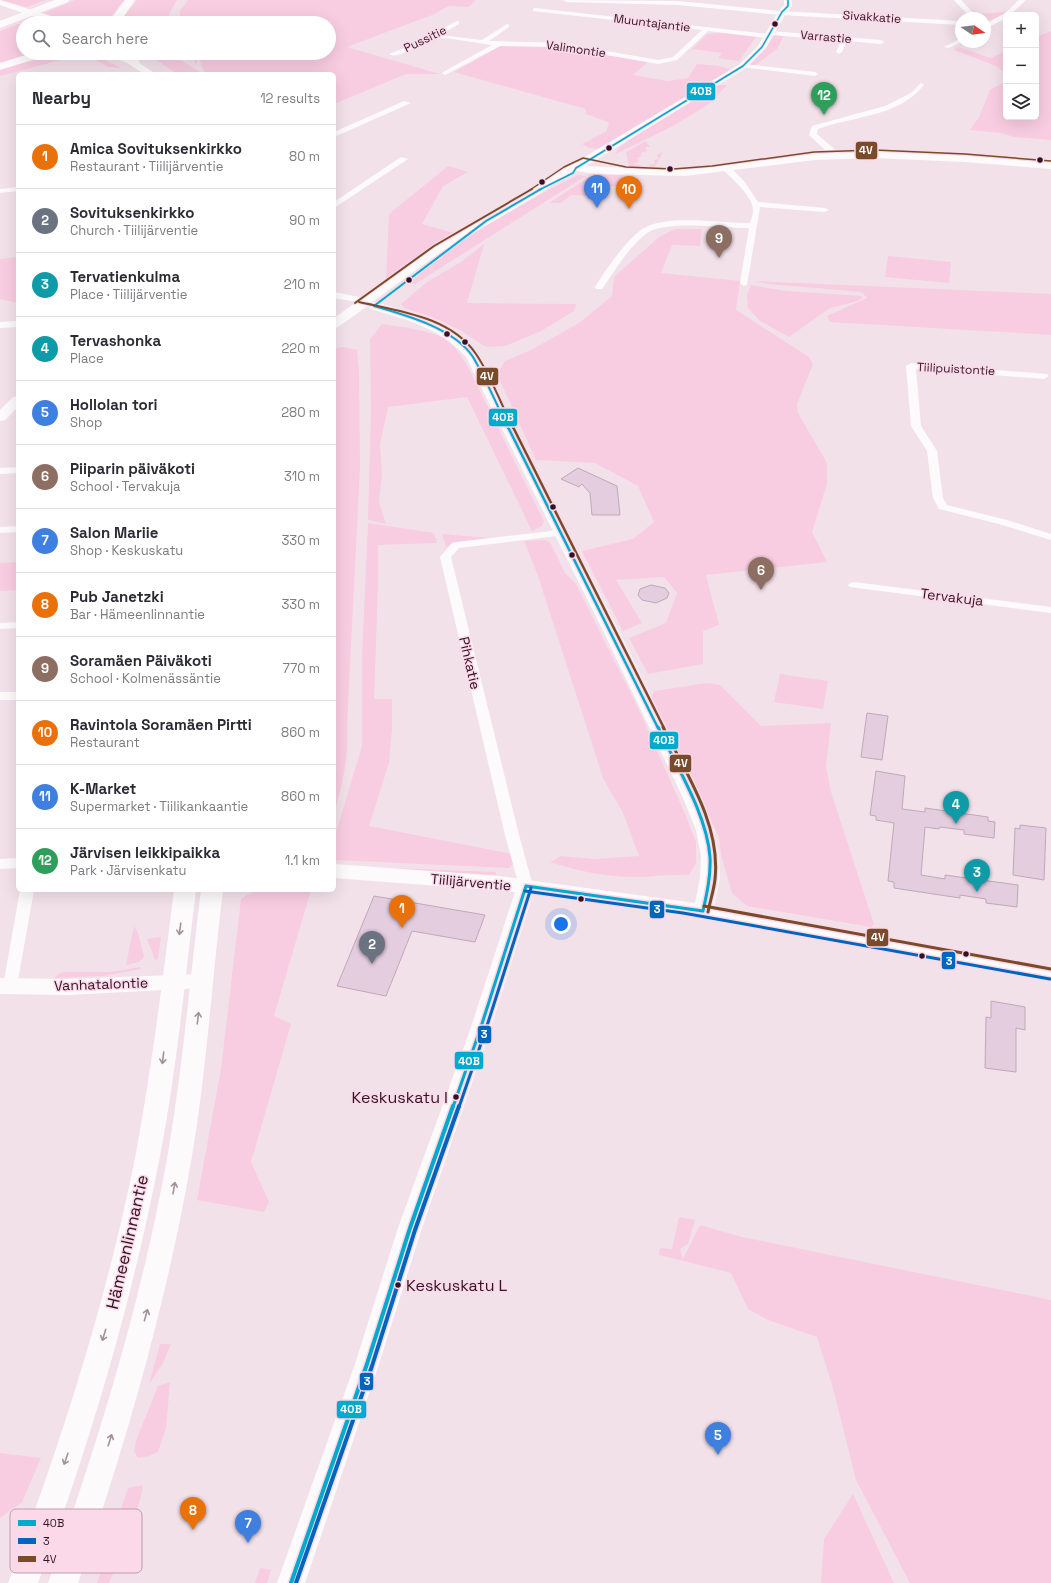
<!DOCTYPE html>
<html lang="en">
<head>
<meta charset="utf-8">
<style>
  body { margin:0; font-family:"Space Grotesk",sans-serif; background:#f2f2f3; color:#2b2b33 }
  .controls { position:absolute; right:12px; top:12px; display:grid; overflow:hidden; border-radius:6px; box-shadow:0 4px 16px #0002 }
  .controls button { width:36px; height:36px; display:grid; place-items:center; padding:0; border:0; border-bottom:1px solid #e1e1e2; background:#fff; color:#2b2b33; font:20px sans-serif }
  .compass { position:absolute; left:955px; top:12px; width:36px; height:36px; border-radius:50%; background:#fff; box-shadow:0 4px 16px #0002; rotate:103deg }
  .you { position:absolute; left:561px; top:924px; width:14px; height:14px; margin:-10px; border:3px solid #fff; border-radius:50%; background:#1a73e8; box-shadow:0 0 0 6px #1a73e833 }
  .badge { display:grid; place-items:center; width:26px; height:26px; border-radius:50%; background:#755b68; color:#fff; font-size:13px; font-weight:700 }
  .pin { position:absolute; translate:-50% -33px; filter:drop-shadow(0 1px 2px #0008) }
  .pin::after { content:''; position:absolute; top:21px; width:14px; height:12px; background:inherit; clip-path:polygon(0 0,100% 0,50% 100%) }
  .list { margin:0; padding:0; list-style:none }
  h2 { display:flex; justify-content:space-between; align-items:center; height:52px; margin:0; padding:0 16px; font-size:17px }
  h2 small { font-size:13px; font-weight:400; color:#7c7c81 }
  .list li { display:grid; grid-template-columns:26px 1fr auto; gap:12px; align-items:center; box-sizing:border-box; height:64px; padding:0 16px; border-top:1px solid #e1e1e2 }
  .list b { display:block; font-size:15px; white-space:nowrap }
  .list p { margin:0; font-size:13px; white-space:nowrap; color:#7c7c81 }
  .list em { font-size:13px; font-style:normal; color:#7c7c81 }
  .icon { flex:none; width:22px; height:22px; fill:none; stroke:currentColor; stroke-width:2; stroke-linecap:round; stroke-linejoin:round }
  .map { position:relative; flex:none; width:1051px; height:1583px; overflow:hidden }
  .search { position:absolute; background:#fff; box-shadow:0 4px 16px #0002; left:16px; top:16px; width:320px; height:44px; display:flex; align-items:center; gap:10px; box-sizing:border-box; padding:0 14px; border-radius:22px; color:#7c7c81; font-size:15px }
  .panel { position:absolute; background:#fff; box-shadow:0 4px 16px #0002; left:16px; top:72px; width:320px; height:820px; border-radius:6px }
  .map>svg:first-child { display:block }
  .green { fill:#f8cde1 }
  .building { fill:#e5cde0; stroke:#bda9b8 }
  .lines { fill:none; stroke-linecap:round; stroke-linejoin:round }
  .street { fill:#fdfafc; fill-rule:evenodd }
  .secondary { fill:#fdfafc; fill-rule:evenodd }
  .primary { fill:#fdfafc; fill-rule:evenodd }
  .highway { fill:#fdfafc; fill-rule:evenodd }
  .bus-1-far4-casing { stroke:#fbd9e8; stroke-width:3 }
  .bus-1-far3-casing { stroke:#fbd9e8; stroke-width:4 }
  .bus-1-far2-casing { stroke:#fbd9e8; stroke-width:5 }
  .bus-1-far1-casing { stroke:#fbd9e8; stroke-width:6 }
  .bus-1-casing { stroke:#fbd9e8; stroke-width:7 }
  .bus-2-far1-casing { stroke:#fbd9e8; stroke-width:6 }
  .bus-2-casing { stroke:#fbd9e8; stroke-width:7 }
  .bus-3-far3-casing { stroke:#fbd9e8; stroke-width:3 }
  .bus-3-far2-casing { stroke:#fbd9e8; stroke-width:4 }
  .bus-3-far1-casing { stroke:#fbd9e8; stroke-width:5 }
  .bus-3-casing { stroke:#fbd9e8; stroke-width:6 }
  .bus-1-far4 { stroke:#00a9ce; stroke-width:1.5 }
  .bus-1-far3 { stroke:#00a9ce; stroke-width:2 }
  .bus-1-far2 { stroke:#00a9ce; stroke-width:2.5 }
  .bus-1-far1 { stroke:#00a9ce; stroke-width:3 }
  .bus-1 { stroke:#00a9ce; stroke-width:4 }
  .bus-2-far1 { stroke:#0065bd; stroke-width:3 }
  .bus-2 { stroke:#0065bd; stroke-width:4 }
  .bus-3-far3 { stroke:#7a4b2a; stroke-width:1.5 }
  .bus-3-far2 { stroke:#7a4b2a; stroke-width:2 }
  .bus-3-far1 { stroke:#7a4b2a; stroke-width:2.5 }
  .bus-3 { stroke:#7a4b2a; stroke-width:3 }
  .oneway { stroke:#a1929a }
  .bus-dot { fill:#311323; stroke:#fbd9e8; stroke-width:1.5 }
  .labels { text-anchor:middle; dominant-baseline:central; stroke-width:3; stroke-linejoin:round; paint-order:stroke }
  .far-street-label { font-size:12px; fill:#311323; stroke:#fbd9e8 }
  .street-label { font-size:14px; fill:#311323; stroke:#fbd9e8 }
  .near-bus-label { font-size:16px; fill:#311323; stroke:#fbd9e8; text-anchor:end }
  .near-street-label { font-size:17px; fill:#311323; stroke:#fbd9e8 }
  .key { fill:#fbd9e8; stroke:#be9ead; stroke-width:1 }
  .key-label { font-size:11px; fill:#311323 }
  .line-badge { stroke:#fbd9e8; stroke-width:1.5 }
  .badge-label { font-size:11px; text-anchor:middle; font-weight:bold; fill:#fff }
</style>
</head>
<body>
<div class="map">
<svg width="1051" height="1583" viewBox="0 0 1051 1583">
  <rect width="100%" height="100%" fill="#f3e1e9"/>
  <path class="green" d="M0 0H46L27 7Z
    M75 0H124L106 23H72L44 13Z
    M137 0H177L169 14 167 23H119Z
    M188 0H476L469 7 449 6 432 15 347 47 440 74H406L334 104V74H205L198 56 196 65 191 53H329V23H180V11Z
    M1007 12 987 22H985V18H978L974 14Z
    M18 24 21 25V28L23 29V53H39L0 64V31Z
    M1051 31V140L1014 137 1001 133 970 130 979 117 990 90 1006 81V117H1036V37Z
    M721 33 756 37 739 61 718 58 722 53 692 49 707 34Z
    M778 34 784 35 777 49 754 66 749 65 768 45 774 35Z
    M502 45 558 47 648 62 633 75 668 81 688 78 697 64 720 66 731 70 599 149 589 148 582 144 607 131V128L609 125 608 122 586 114V109L454 72Z
    M958 47 991 58 1006 51V74L996 66 954 50Z
    M62 53C83 54 102 56 121 68L108 67 93 58 64 59 0 76V69Z
    M146 53H169L203 74H177Z
    M719 85H727L709 104 701 109 671 127 614 155 620 147 630 139Z
    M646 141 650 147H645L647 151 641 153 642 156 637 158 639 162 633 164 650 167 649 165 655 164 654 160 659 159 657 155 662 152V154L654 168 629 166 626 152Z
    M448 166 468 172 443 186 422 224 454 233 386 278 389 214Z
    M594 174 623 175 621 182 616 186 592 187 589 196 571 195 561 203H549Z
    M578 175 586 176 415 284 410 283C458 237 519 204 578 175Z
    M675 229H702L700 246 672 245 661 273 740 281 736 310 809 357 813 364 797 404 798 413 827 463V484L812 532 827 562 706 575 719 625 703 631V664L648 674 629 638 666 623 677 593 664 577 616 580 642 623 623 631 582 551 633 539 654 522 638 486 595 463 536 460 497 374 505 361 531 350 579 323 612 296 614 277 659 237Z
    M484 244 467 303 576 304 574 311 541 331 505 346 486 347 460 330 434 318 404 308 401 304 427 282 461 262Z
    M888 256 951 262 949 283 885 277Z
    M18 257V303L0 299V259Z
    M753 281 1051 294V335L830 322 827 316 867 298 862 292 768 284Z
    M751 285 786 291 862 296V298L858 301 830 308 789 337 760 321 748 308 747 295Z
    M382 324C400 327 436 330 449 342 457 349 463 358 468 367L544 521 542 526 532 531 467 397 388 407 380 445 382 474 379 502 386 524 368 520 371 410 370 339Z
    M343 347 357 350 359 370 360 468 347 726C349 759 342 784 334 815V349Z
    M368 523 434 533 437 543 378 545V584L374 699H392V729L389 763 369 826 513 854V864L509 868 334 860V839L362 746V656Z
    M442 534 490 538 461 542 446 547Z
    M544 540 550 542 565 573 576 584 638 708 686 816 696 842V863L689 875C674 874 659 876 643 877 611 878 580 872 550 862L561 856 594 859 639 856 623 813 603 778 538 576 524 541Z
    M18 562V590L0 591V563Z
    M780 674 828 681 823 709 774 702Z
    M707 683 720 685 761 726 831 723 826 767 831 792 874 924 871 927 747 906 733 894 731 890 721 855 719 837 651 696 655 691Z
    M334 866 496 872V875Z
    M255 890H311L274 1016 291 1024 251 1162 269 1202 264 1212 197 1200 221 1069 241 899Z
    M134 926 138 933 144 957 139 962 126 965Z
    M161 937 158 959 155 960 147 939Z
    M140 967 141 969 103 976 54 978 62 972H111Z
    M679 1217 695 1220 688 1244 680 1249 683 1259 700 1225 742 1237 1051 1300V1583H910L856 1480 833 1388 817 1337 768 1320 748 1309 731 1273 659 1255 660 1248 672 1249Z
    M160 1344H171L163 1363 149 1384Z
    M170 1382 166 1428 158 1452 149 1456 138 1458 134 1451 137 1438 158 1386Z
    M0 1453 41 1458 22 1502 0 1518Z
    M143 1485C137 1520 123 1551 109 1583H97L128 1488Z
    M853 1494 894 1583H821L824 1539Z
    M260 1568 271 1570 267 1583H255Z"/>
  <path class="building" d="M578 468 617 486 620 515H592L590 493 582 484 579 487 561 479Z
    M651 585 665 588 669 593 667 598 656 603 642 600 638 595 640 589Z
    M867 713 888 716 882 760 861 757Z
    M876 771 905 776 902 809 925 812V808L988 817V821L995 822 994 838 964 834V830L940 827 939 829 925 827 921 875 945 879V875L1018 885 1017 907 986 903V899L960 895V898L894 888V882L888 881 894 823 876 820V816L870 815Z
    M1020 825 1046 828 1044 880 1013 875 1015 828 1020 829Z
    M374 896 485 915 475 942 412 931 386 996 337 986Z
    M991 1001 1025 1007V1030L1016 1028V1072L985 1068 986 1017 991 1018Z"/>
  <g class="lines">
    <path class="street" d="M563 0 678 1 780 11 961 21V25L781 15 678 5 566 2Z
      M954 0H961L978 18H971Z
      M1019 0H1026L1010 15H1006V18L985 29V24L1004 14Z
      M535 8 768 34 771 31 881 40 884 42 881 44 847 41 842 52 839 54 836 52 841 41 772 35 769 38 708 31 677 60 658 64 561 47 500 46 445 75 442 73 443 72 492 45C481 44 442 36 434 38 424 40 398 61 389 54L412 45 457 21 459 22V24L440 35 482 40 507 24 509 25V27L489 41 561 43 658 60 673 57 702 30 533 11V9Z
      M961 38 962 42 949 48 944 47Z
      M743 64 815 72 818 74 815 76 741 67 740 66Z
      M921 83 924 85 923 86C898 117 853 116 818 129L817 134 840 154V158H834L809 135 812 126 885 106 911 93Z
      M404 101 411 103 334 137V132Z
      M401 157 408 159 334 208V202Z
      M724 167H730L744 181 758 202 825 208 829 210 825 212 760 207 747 285 744 286 740 283 749 228C725 228 668 220 649 232 631 243 614 272 602 289H596L595 287C605 271 628 237 644 228 667 214 722 223 750 223 751 220 753 215 753 211 754 198 733 179 724 171Z
      M18 187V191L0 193V189Z
      M334 292 369 299 378 306 374 309 363 303 334 298Z
      M18 321V327L0 328V322Z
      M911 363 1047 374 1049 376 1044 379 916 369 921 426 937 451 943 498 947 505 1007 520 1051 534V540L999 524 939 509 933 498 927 451 911 426 906 366Z
      M18 467V473L0 474V468Z
      M18 526V532L0 533V527Z
      M560 530 565 533 564 535 459 548 451 557 519 835 533 886 531 889 526 891 521 889 519 886 505 835 440 557 452 543 456 542Z
      M854 582 1051 607V613L850 587 848 585 850 583Z
      M18 622V628L0 629V623Z
      M0 692H18V700H0Z
      M18 858V868L0 869V859Z
      M20 890H34L17 986 15 990 10 991 5 990 3 986Z"/>
    <path class="secondary" d="M784 0H792V6L786 13 765 49 746 68 586 166 685 170 815 154 875 152 965 156 1051 163V169L965 162 875 158 815 160 685 176 595 174 576 171 570 173 538 195 441 252 371 303 374 302C411 312 456 323 478 356L622 637 701 798 714 830 719 856 720 878 714 906 1051 967V981L684 915 533 894 490 1030 422 1228 379 1364 305 1583H277L355 1364 398 1228 470 1030 515 892 334 878V864L499 876 695 903 700 878 701 856 696 830 683 798 606 637 466 357C441 328 405 319 370 309L369 305 338 327 334 328V318L433 248 740 64 758 46 778 12 784 5Z
      M18 396V407L5 420 0 421V410L13 397Z
      M202 974 209 976 212 981 209 986 202 988 68 995 0 994V978L68 979Z"/>
    <path class="primary" d="M0 0 66 21 68 23H53L0 5Z
      M112 53H124L156 74H144Z
      M174 890H196C185 979 177 1068 160 1156 132 1302 90 1444 38 1583H8C61 1443 107 1300 136 1153 152 1066 163 978 174 890Z
      M201 890H223C212 978 207 1068 192 1156 167 1302 126 1443 78 1583H48C98 1443 142 1300 168 1153 183 1066 190 978 201 890Z"/>
    <path class="highway" d="M55 0H69L68 2 0 28V21Z
      M125 0H135L119 23H108Z
      M32 53H50L48 55 0 70V63Z
      M105 53H121L138 60 140 62 138 64H130L107 55Z"/>
    <defs>
      <path id="bus-1-far4" d="M539 190 573 173 576 168 743 66 762 47 782 12 788 6V0"/>
      <path id="bus-1-far3" d="M374 306C405 315 454 328 473 357 486 379 497 405 508 428
        M374 306 486 221 541 189"/>
      <path id="bus-1-far2" d="M508 427 658 728"/>
      <path id="bus-1-far1" d="M658 727C676 766 707 814 710 857 711 875 707 893 703 911
        M526 886 703 911
        M453 1107 480 1030 526 886"/>
      <path id="bus-1" d="M291 1583 367 1364 410 1228 453 1106"/>
      <path id="bus-2-far1" d="M525 891 683 913 1050 979
        M459 1107 485 1032 531 888"/>
      <path id="bus-2" d="M296 1583 372 1366 415 1230 459 1106"/>
      <path id="bus-3-far3" d="M530 190 564 167 583 158 626 167 673 169 712 166 814 152 875 150 965 154 1051 161"/>
      <path id="bus-3-far2" d="M359 302C399 311 451 317 476 354 491 376 501 404 513 428
        M355 303 434 246 532 189"/>
      <path id="bus-3-far1" d="M513 427 664 728"/>
      <path id="bus-3" d="M663 727C686 773 721 825 715 879 714 890 710 901 708 912
        M704 906 1051 969"/>
    </defs>
    <use href="#bus-1-far4" class="bus-1-far4-casing"/>
    <use href="#bus-1-far3" class="bus-1-far3-casing"/>
    <use href="#bus-1-far2" class="bus-1-far2-casing"/>
    <use href="#bus-1-far1" class="bus-1-far1-casing"/>
    <use href="#bus-1" class="bus-1-casing"/>
    <use href="#bus-2-far1" class="bus-2-far1-casing"/>
    <use href="#bus-2" class="bus-2-casing"/>
    <use href="#bus-3-far3" class="bus-3-far3-casing"/>
    <use href="#bus-3-far2" class="bus-3-far2-casing"/>
    <use href="#bus-3-far1" class="bus-3-far1-casing"/>
    <use href="#bus-3" class="bus-3-casing"/>
    <use href="#bus-1-far4" class="bus-1-far4"/>
    <use href="#bus-1-far3" class="bus-1-far3"/>
    <use href="#bus-1-far2" class="bus-1-far2"/>
    <use href="#bus-1-far1" class="bus-1-far1"/>
    <use href="#bus-1" class="bus-1"/>
    <use href="#bus-2-far1" class="bus-2-far1"/>
    <use href="#bus-2" class="bus-2"/>
    <use href="#bus-3-far3" class="bus-3-far3"/>
    <use href="#bus-3-far2" class="bus-3-far2"/>
    <use href="#bus-3-far1" class="bus-3-far1"/>
    <use href="#bus-3" class="bus-3"/>
  </g>
  <defs><path id="oneway-shaft" d="M-6 0H5M1.5-3L5.5 0L1.5 3" fill="none" stroke-width="1.6" stroke-linecap="round" stroke-linejoin="round"/></defs>
  <g class="oneway">
    <use href="#oneway-shaft" transform="translate(180 929) rotate(97)"/>
    <use href="#oneway-shaft" transform="translate(198 1018) rotate(-83)"/>
    <use href="#oneway-shaft" transform="translate(163 1058) rotate(97)"/>
    <use href="#oneway-shaft" transform="translate(174 1188) rotate(-80)"/>
    <use href="#oneway-shaft" transform="translate(146 1315) rotate(-74)"/>
    <use href="#oneway-shaft" transform="translate(104 1335) rotate(107)"/>
    <use href="#oneway-shaft" transform="translate(110 1440) rotate(-72)"/>
    <use href="#oneway-shaft" transform="translate(66 1459) rotate(109)"/>
  </g>
  <g class="bus-dot">
    <circle cx="775" cy="24" r="3.5"/>
    <circle cx="609" cy="148" r="3.5"/>
    <circle cx="1040" cy="160" r="3.5"/>
    <circle cx="670" cy="169" r="3.5"/>
    <circle cx="542" cy="182" r="3.5"/>
    <circle cx="409" cy="280" r="3.5"/>
    <circle cx="447" cy="334" r="3.5"/>
    <circle cx="465" cy="342" r="3.5"/>
    <circle cx="553" cy="507" r="3.5"/>
    <circle cx="572" cy="555" r="3.5"/>
    <circle cx="581" cy="899" r="3.5"/>
    <circle cx="966" cy="954" r="3.5"/>
    <circle cx="922" cy="956" r="3.5"/>
    <circle cx="456" cy="1097" r="3.5"/>
    <circle cx="398" cy="1285" r="3.5"/>
  </g>
  <g class="labels">
    <g class="far-street-label">
      <text transform="translate(872 17) rotate(4)">Sivakkatie</text>
      <text transform="translate(652 23) rotate(7)">Muuntajantie</text>
      <text transform="translate(826 37) rotate(5)">Varrastie</text>
      <text transform="translate(425 39) rotate(-26)">Pussitie</text>
      <text transform="translate(576 49) rotate(8)">Valimontie</text>
      <text transform="translate(956 369) rotate(3)">Tiilipuistontie</text>
    </g>
    <g class="street-label">
      <text transform="translate(952 597) rotate(7)">Tervakuja</text>
      <text transform="translate(470 663) rotate(77)">Pihkatie</text>
      <text transform="translate(471 882) rotate(5)">Tiilijärventie</text>
      <text transform="translate(101 984) rotate(-2)">Vanhatalontie</text>
    </g>
    <g class="near-bus-label">
      <text x="448" y="1097">Keskuskatu I</text>
      <text x="406" y="1285" text-anchor="start">Keskuskatu L</text>
    </g>
    <g class="near-street-label">
      <text transform="translate(127 1242) rotate(-77)">Hämeenlinnantie</text>
    </g>
  </g>
  <rect x="10" y="1509" width="132" height="64" rx="6" class="key"/>
  <rect x="18" y="1520" width="18" height="6" fill="#00a9ce"/>
  <rect x="18" y="1538" width="18" height="6" fill="#0065bd"/>
  <rect x="18" y="1556" width="18" height="6" fill="#7a4b2a"/>
  <g class="key-label">
    <text x="43" y="1527">40B</text>
    <text x="43" y="1545">3</text>
    <text x="43" y="1563">4V</text>
  </g>
  <g class="line-badge">
    <rect x="686" y="82" width="30" height="19" rx="4" fill="#00a9ce"/>
    <rect x="855" y="141" width="23" height="19" rx="4" fill="#7a4b2a"/>
    <rect x="476" y="367" width="23" height="19" rx="4" fill="#7a4b2a"/>
    <rect x="488" y="408" width="30" height="19" rx="4" fill="#00a9ce"/>
    <rect x="649" y="731" width="30" height="19" rx="4" fill="#00a9ce"/>
    <rect x="669" y="754" width="23" height="19" rx="4" fill="#7a4b2a"/>
    <rect x="649" y="900" width="16" height="19" rx="4" fill="#0065bd"/>
    <rect x="866" y="928" width="23" height="19" rx="4" fill="#7a4b2a"/>
    <rect x="941" y="951" width="15" height="19" rx="4" fill="#0065bd"/>
    <rect x="477" y="1025" width="15" height="19" rx="4" fill="#0065bd"/>
    <rect x="454" y="1051" width="30" height="19" rx="4" fill="#00a9ce"/>
    <rect x="359" y="1372" width="15" height="19" rx="4" fill="#0065bd"/>
    <rect x="336" y="1400" width="31" height="19" rx="4" fill="#00a9ce"/>
  </g>
  <g class="badge-label">
    <text x="701" y="95">40B</text>
    <text x="866" y="154">4V</text>
    <text x="487" y="380">4V</text>
    <text x="503" y="421">40B</text>
    <text x="664" y="744">40B</text>
    <text x="681" y="767">4V</text>
    <text x="657" y="913">3</text>
    <text x="878" y="941">4V</text>
    <text x="949" y="965">3</text>
    <text x="484" y="1038">3</text>
    <text x="469" y="1065">40B</text>
    <text x="367" y="1385">3</text>
    <text x="351" y="1413">40B</text>
  </g>
</svg>
<div class="controls">
<button>+</button>
<button>−</button>
<button><svg class="icon" aria-label="layers" viewBox="0 0 24 24"><path d="M12 4l9 5-9 5-9-5zM3 14l9 5 9-5"/></svg></button>
</div>
<svg class="compass" viewBox="-18 -18 36 36"><path d="M0-13l5 13h-10z" fill="#e53935"/><path d="M0 13l5-13h-10z" fill="#7c7c81"/></svg>
<div class="you"></div>
<div class="pin badge" style="left:402px;top:928px;background:#e8710a">1</div>
<div class="pin badge" style="left:372px;top:964px;background:#6b7280">2</div>
<div class="pin badge" style="left:977px;top:892px;background:#0f9aa8">3</div>
<div class="pin badge" style="left:956px;top:824px;background:#0f9aa8">4</div>
<div class="pin badge" style="left:718px;top:1455px;background:#3f7fe0">5</div>
<div class="pin badge" style="left:761px;top:590px;background:#8d6e63">6</div>
<div class="pin badge" style="left:248px;top:1543px;background:#3f7fe0">7</div>
<div class="pin badge" style="left:193px;top:1530px;background:#e8710a">8</div>
<div class="pin badge" style="left:719px;top:258px;background:#8d6e63">9</div>
<div class="pin badge" style="left:629px;top:209px;background:#e8710a">10</div>
<div class="pin badge" style="left:597px;top:208px;background:#3f7fe0">11</div>
<div class="pin badge" style="left:824px;top:115px;background:#2e9e5b">12</div>
<div class="search"><svg class="icon" aria-label="search" viewBox="0 0 24 24"><circle cx="10" cy="10" r="6"/><path d="M15 15l6 6"/></svg>Search here</div>
<section class="panel">
<h2>Nearby<small>12 results</small></h2>
<ul class="list">
<li><span class="badge" style="background:#e8710a">1</span><div><b>Amica Sovituksenkirkko</b><p>Restaurant · Tiilijärventie</p></div><em>80 m</em></li>
<li><span class="badge" style="background:#6b7280">2</span><div><b>Sovituksenkirkko</b><p>Church · Tiilijärventie</p></div><em>90 m</em></li>
<li><span class="badge" style="background:#0f9aa8">3</span><div><b>Tervatienkulma</b><p>Place · Tiilijärventie</p></div><em>210 m</em></li>
<li><span class="badge" style="background:#0f9aa8">4</span><div><b>Tervashonka</b><p>Place</p></div><em>220 m</em></li>
<li><span class="badge" style="background:#3f7fe0">5</span><div><b>Hollolan tori</b><p>Shop</p></div><em>280 m</em></li>
<li><span class="badge" style="background:#8d6e63">6</span><div><b>Piiparin päiväkoti</b><p>School · Tervakuja</p></div><em>310 m</em></li>
<li><span class="badge" style="background:#3f7fe0">7</span><div><b>Salon Mariie</b><p>Shop · Keskuskatu</p></div><em>330 m</em></li>
<li><span class="badge" style="background:#e8710a">8</span><div><b>Pub Janetzki</b><p>Bar · Hämeenlinnantie</p></div><em>330 m</em></li>
<li><span class="badge" style="background:#8d6e63">9</span><div><b>Soramäen Päiväkoti</b><p>School · Kolmenässäntie</p></div><em>770 m</em></li>
<li><span class="badge" style="background:#e8710a">10</span><div><b>Ravintola Soramäen Pirtti</b><p>Restaurant</p></div><em>860 m</em></li>
<li><span class="badge" style="background:#3f7fe0">11</span><div><b>K-Market</b><p>Supermarket · Tiilikankaantie</p></div><em>860 m</em></li>
<li><span class="badge" style="background:#2e9e5b">12</span><div><b>Järvisen leikkipaikka</b><p>Park · Järvisenkatu</p></div><em>1.1 km</em></li>
</ul>
</section>
</div>
</body>
</html>
